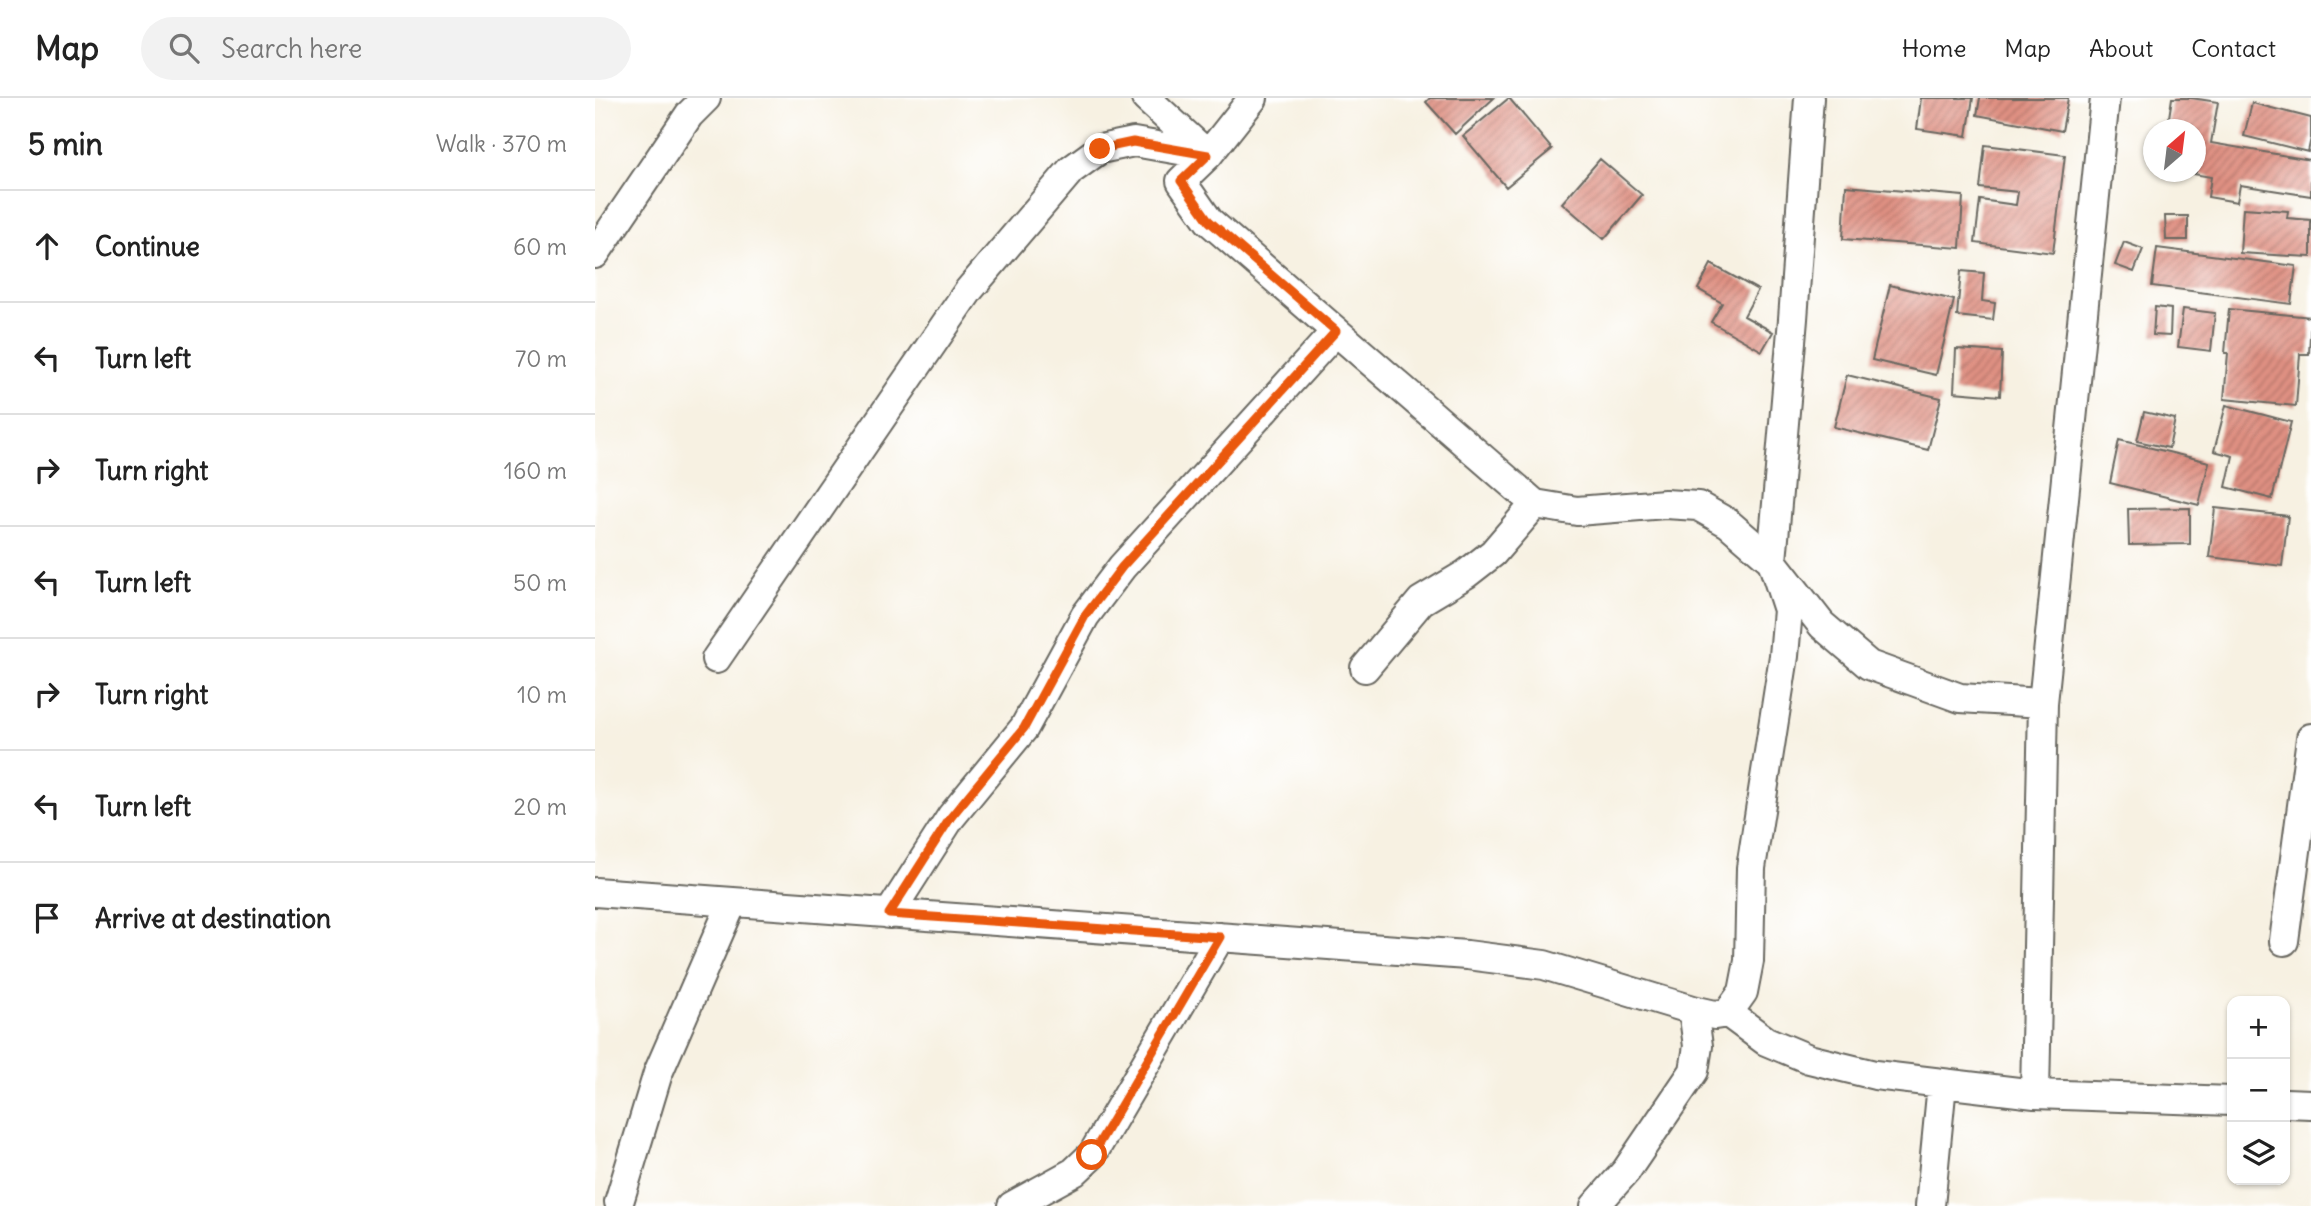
<!DOCTYPE html>
<html lang="en">
<head>
<meta charset="utf-8">
<style>
  body { margin:0; font-family:Delius,sans-serif; background:#f2f2f2; color:#222 }
  .controls { position:absolute; right:21px; bottom:21px; display:grid; overflow:hidden; border-radius:14px; box-shadow:0 2px 5px #0004 }
  .controls button { width:63px; height:63px; display:grid; place-items:center; padding:0; border:0; border-bottom:2px solid #e0e0e0; background:#fff; color:#222; font:35px sans-serif }
  .compass { position:absolute; left:1548px; top:21px; width:63px; height:63px; border-radius:50%; background:#fff; box-shadow:0 2px 5px #0004; rotate:28deg }
  .stop { position:absolute; width:21px; height:21px; margin:-16px; border:5px solid #ea580c; border-radius:50%; background:#fff }
  .stop.end { background:#ea580c; border-color:#fff; box-shadow:0 2px 7px #0008 }
  .list { margin:0; padding:0; list-style:none }
  h2 { display:flex; justify-content:space-between; align-items:center; height:91px; margin:0; padding:0 28px; font-size:30px }
  h2 small { font-size:23px; font-weight:400; color:#767676 }
  .list li { display:grid; grid-template-columns:46px 1fr auto; gap:21px; align-items:center; box-sizing:border-box; height:112px; padding:0 28px; border-top:2px solid #e0e0e0 }
  .list b { display:block; font-size:26px; white-space:nowrap }
  .list em { font-size:23px; font-style:normal; color:#767676 }
  .icon { flex:none; width:38px; height:38px; fill:none; stroke:currentColor; stroke-width:2; stroke-linecap:round; stroke-linejoin:round }
  .map { position:relative; flex:none; width:1716px; height:1108px; overflow:hidden }
  header { display:flex; align-items:center; gap:42px; box-sizing:border-box; height:98px; padding:0 35px; background:#fff; border-bottom:2px solid #e0e0e0 }
  header strong { font-size:33px }
  nav { display:flex; gap:38px; margin-inline-start:auto; font-size:24px }
  .search { width:490px; height:63px; background:#f2f2f2; display:flex; align-items:center; gap:18px; box-sizing:border-box; padding:0 24px; border-radius:38px; color:#767676; font-size:26px }
  main { display:flex }
  aside { flex:1; background:#fff }
  .map>svg:first-child { display:block }
  .building { fill:url(#building-hatch) }
  .lines { fill:none; stroke-linecap:round; stroke-linejoin:round }
  .street-casing { stroke:#696761; stroke-width:32 }
  .street { stroke:#fff; stroke-width:28 }
  .route { stroke:#ea580c; stroke-width:9 }
</style>
</head>
<body>
<header>
<strong>Map</strong>
<div class="search"><svg class="icon" aria-label="search" viewBox="0 0 24 24"><circle cx="10" cy="10" r="6"/><path d="M15 15l6 6"/></svg>Search here</div>
<nav><a>Home</a><a>Map</a><a>About</a><a>Contact</a></nav>
</header>
<main>
<aside>
<h2>5 min<small>Walk · 370 m</small></h2>
<ul class="list">
<li><svg class="icon" aria-label="ahead" viewBox="0 0 24 24"><path d="M12 20V5M6 11l6-6 6 6"/></svg><div><b>Continue</b></div><em>60 m</em></li>
<li><svg class="icon" aria-label="left" viewBox="0 0 24 24"><path d="M17 20v-9H6M10 6l-5 5 5 5"/></svg><div><b>Turn left</b></div><em>70 m</em></li>
<li><svg class="icon" aria-label="right" viewBox="0 0 24 24"><path d="M7 20v-9h11M14 6l5 5-5 5"/></svg><div><b>Turn right</b></div><em>160 m</em></li>
<li><svg class="icon" aria-label="left" viewBox="0 0 24 24"><path d="M17 20v-9H6M10 6l-5 5 5 5"/></svg><div><b>Turn left</b></div><em>50 m</em></li>
<li><svg class="icon" aria-label="right" viewBox="0 0 24 24"><path d="M7 20v-9h11M14 6l5 5-5 5"/></svg><div><b>Turn right</b></div><em>10 m</em></li>
<li><svg class="icon" aria-label="left" viewBox="0 0 24 24"><path d="M17 20v-9H6M10 6l-5 5 5 5"/></svg><div><b>Turn left</b></div><em>20 m</em></li>
<li><svg class="icon" aria-label="arrive" viewBox="0 0 24 24"><path d="M6 21V4h12l-3 4 3 4H6"/></svg><div><b>Arrive at destination</b></div></li>
</ul>
</aside>
<div class="map">
<svg width="1716" height="1108" viewBox="0 0 1716 1108">
  <defs>
    <pattern id="building-hatch" width="6" height="6" patternUnits="userSpaceOnUse" patternTransform="scale(1.75)"><rect width="6" height="6" fill="#df9082"/><path d="M-1 1l2-2M0 6l6-6M5 7l2-2" fill="none" stroke="#b4756a"/></pattern>
  </defs>
  <rect width="100%" height="100%" fill="#fff"/>
  <filter id="ink" filterUnits="userSpaceOnUse"><feTurbulence type="fractalNoise" baseFrequency=".0143" numOctaves="2"/><feDisplacementMap in="SourceGraphic" scale="14" xChannelSelector="R" yChannelSelector="G"/><feConvolveMatrix kernelMatrix="1 2 1 2 8 2 1 2 1" color-interpolation-filters="sRGB"/></filter>
  <filter id="wash" filterUnits="userSpaceOnUse"><feTurbulence type="fractalNoise" baseFrequency=".00686" numOctaves="4" result="noise"/><feDisplacementMap in="SourceGraphic" scale="28" xChannelSelector="R" yChannelSelector="G"/><feGaussianBlur stdDeviation="1.57" result="paint"/><feColorMatrix in="noise" values="0 0 0 0 0 0 0 0 0 0 0 0 0 0 0 0 0 1.4 0 .05"/><feComposite in="paint" operator="in"/></filter>
  <g filter="url(#wash)">
    <rect width="100%" height="100%" fill="#f7f1e2"/>
    <g id="blocks">
      <path class="building" d="M835 0H899L860 36 831 4Z
        M914 0 957 51 911 89 868 38Z
        M1326 0H1378L1372 38 1322 31Z
        M1385 0H1473L1467 33 1382 17Z
        M1577 0H1596L1623 4 1616 45 1716 62V98L1645 87 1642 104 1613 99 1616 79 1593 75 1601 74V32H1572Z
        M1657 5 1716 20V40L1713 54 1649 38Z
        M1390 47 1470 57 1458 155 1380 145 1385 102 1421 107 1423 94 1385 90Z
        M1005 61 1047 97 1009 141 967 105Z
        M1251 88 1368 98 1365 150 1248 141Z
        M1648 110 1693 113 1692 120 1716 122V159L1645 155Z
        M1570 118H1593V142H1571Z
        M1529 144 1548 151 1539 174 1520 167Z
        M1562 150 1701 168 1696 206 1557 188Z
        M1116 166 1163 192 1149 218 1178 234 1167 253 1116 224 1127 205 1103 191Z
        M1366 173 1389 175 1387 203 1400 205 1398 222 1362 218Z
        M1295 187 1359 202 1341 277 1277 262Z
        M1560 209 1576 211 1575 238 1558 237Z
        M1588 211 1620 215 1616 253 1583 249Z
        M1634 211 1716 219 1714 256H1705L1701 308 1629 301 1633 255H1630Z
        M1361 251 1407 254 1405 298 1359 294Z
        M1252 277 1346 300 1333 352 1239 329Z
        M1631 307 1696 324 1677 401 1631 389 1638 358 1619 353Z
        M1549 314 1580 321 1574 350 1542 343Z
        M1524 342 1614 364 1604 407 1515 385Z
        M1595 410V446L1534 447 1533 411Z
        M1620 410 1693 418 1687 468 1614 459Z"/>
    </g>
  </g>
  <g filter="url(#ink)">
    <use href="#blocks" fill-opacity="0" stroke="#696761" stroke-width="2"/>
    <g class="lines">
      <defs>
        <path id="street" d="M551 0 613 57
          M658 0 613 57 586 83 614 123 940 406 982 413 1070 406 1103 408 1133 425 1177 463 1227 527 1274 567 1365 600 1448 605
          M0 156 94 17 111 0
          M121 561 374 192 476 72 505 51 539 44 613 57
          M770 570 826 503 871 476 898 455 940 406
          M0 794 872 857 949 867 1098 912 1120 917 1133 915 1148 894 1154 863 1156 770 1189 558 1193 512 1177 463 1198 221 1214 0
          M294 816 356 719 429 630 490 518 527 469 741 233
          M1689 843 1716 640
          M1133 915 1171 943 1214 961 1280 977 1440 996 1637 1003
          M1440 996 1448 605 1510 0
          M1690 1005 1716 1006
          M24 1104 63 975 137 805
          M417 1108 479 1074 497 1057 625 839
          M1000 1108 1031 1073 1099 973 1103 948 1098 912
          M1335 1108 1347 986"/>
      </defs>
      <use href="#street" class="street-casing"/>
      <use href="#street" class="street"/>
    </g>
  </g>
  <g class="lines" filter="url(#ink)">
    <path class="route" d="M497 1057 625 839 294 816 356 719 429 630 490 518 527 469 741 233 614 123 586 83 613 57 538 44 505 51"/>
  </g>
</svg>
<div class="controls">
<button>+</button>
<button>−</button>
<button><svg class="icon" aria-label="layers" viewBox="0 0 24 24"><path d="M12 4l9 5-9 5-9-5zM3 14l9 5 9-5"/></svg></button>
</div>
<svg class="compass" viewBox="-18 -18 36 36"><path d="M0-13l5 13h-10z" fill="#e53935"/><path d="M0 13l5-13h-10z" fill="#767676"/></svg>
<div class="stop" style="left:497px;top:1057px"></div>
<div class="stop end" style="left:505px;top:51px"></div>
</div>
</main>
</body>
</html>
